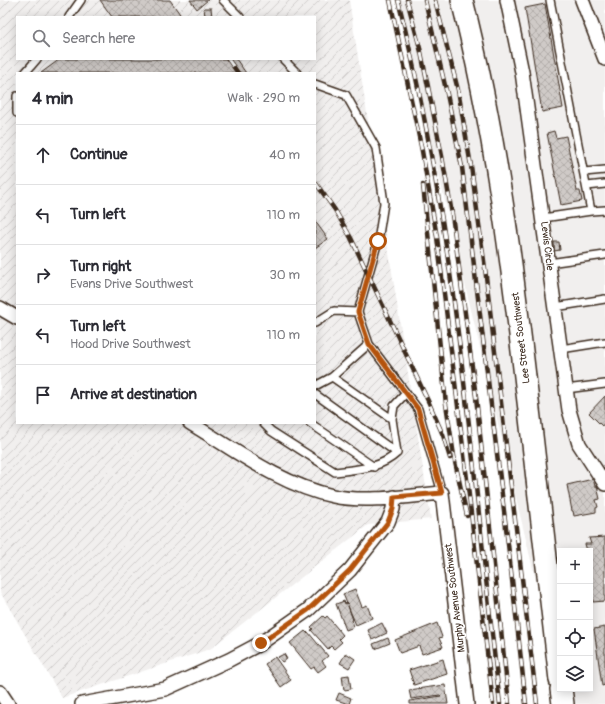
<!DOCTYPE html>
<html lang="en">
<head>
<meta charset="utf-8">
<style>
  body { margin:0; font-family:Pangolin,sans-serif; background:#f2f2f3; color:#2b2b33 }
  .controls { position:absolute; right:12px; bottom:12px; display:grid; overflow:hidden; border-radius:0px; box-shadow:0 2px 10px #0003 }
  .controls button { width:36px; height:36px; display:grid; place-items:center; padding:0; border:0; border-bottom:1px solid #e1e1e2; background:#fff; color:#2b2b33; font:20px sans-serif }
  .stop { position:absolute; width:12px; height:12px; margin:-9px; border:3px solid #b45309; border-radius:50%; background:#fff }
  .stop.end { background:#b45309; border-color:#fff; box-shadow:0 1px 4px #0008 }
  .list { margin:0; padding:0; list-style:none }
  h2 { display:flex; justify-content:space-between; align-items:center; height:52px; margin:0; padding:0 16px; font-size:17px }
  h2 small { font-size:13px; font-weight:400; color:#7c7c81 }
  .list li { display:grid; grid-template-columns:26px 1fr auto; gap:12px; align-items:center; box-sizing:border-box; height:60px; padding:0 16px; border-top:1px solid #e1e1e2 }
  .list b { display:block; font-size:15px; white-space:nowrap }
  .list p { margin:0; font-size:13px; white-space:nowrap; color:#7c7c81 }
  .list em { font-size:13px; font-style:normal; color:#7c7c81 }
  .icon { flex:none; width:22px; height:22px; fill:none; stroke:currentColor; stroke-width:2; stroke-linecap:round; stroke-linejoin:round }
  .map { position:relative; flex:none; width:605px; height:704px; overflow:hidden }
  .search { position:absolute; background:#fff; box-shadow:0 2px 10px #0003; left:16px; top:16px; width:300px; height:44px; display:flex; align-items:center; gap:10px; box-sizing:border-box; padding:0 14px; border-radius:0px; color:#7c7c81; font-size:15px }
  .panel { position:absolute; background:#fff; box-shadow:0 2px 10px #0003; left:16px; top:72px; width:300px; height:352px; border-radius:0px }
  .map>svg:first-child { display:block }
  .built { fill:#f1efee }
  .industrial { fill:url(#industrial-furrows); fill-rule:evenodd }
  .building { fill:url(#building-cross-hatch); stroke:#3b2a1e }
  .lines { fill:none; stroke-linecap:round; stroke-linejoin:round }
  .lane-casing { stroke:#3b2a1e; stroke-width:10 }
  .street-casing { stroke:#3b2a1e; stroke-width:16 }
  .primary-casing { stroke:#3b2a1e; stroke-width:24 }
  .lane { stroke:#fff; stroke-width:7 }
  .street { stroke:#fff; stroke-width:13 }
  .primary { stroke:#fff; stroke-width:21 }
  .rail-casing { stroke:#3b2a1e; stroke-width:4.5 }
  .rail { stroke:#fff; stroke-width:3; stroke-dasharray:9; stroke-linecap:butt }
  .route { stroke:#b45309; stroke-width:5 }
  .labels { text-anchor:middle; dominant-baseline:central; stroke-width:3.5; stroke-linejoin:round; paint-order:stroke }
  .street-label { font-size:10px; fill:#3b2a1e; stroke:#fff }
</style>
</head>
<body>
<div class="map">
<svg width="605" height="704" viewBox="0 0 605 704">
  <defs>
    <pattern id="industrial-furrows" width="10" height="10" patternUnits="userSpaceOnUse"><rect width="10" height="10" fill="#f1efee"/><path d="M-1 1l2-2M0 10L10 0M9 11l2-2" fill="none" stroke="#d0cdcc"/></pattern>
    <pattern id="building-cross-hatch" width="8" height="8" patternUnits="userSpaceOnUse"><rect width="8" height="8" fill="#cfcac7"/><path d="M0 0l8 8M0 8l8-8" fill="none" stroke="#b3aeaa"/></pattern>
  </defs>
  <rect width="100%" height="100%" fill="#fff"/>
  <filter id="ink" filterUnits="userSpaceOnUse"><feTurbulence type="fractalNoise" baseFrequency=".025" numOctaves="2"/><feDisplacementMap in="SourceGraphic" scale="8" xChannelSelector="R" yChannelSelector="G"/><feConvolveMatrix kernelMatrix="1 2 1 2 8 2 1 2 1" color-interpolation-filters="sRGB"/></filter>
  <g filter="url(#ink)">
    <path class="built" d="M397 0H605V704H565L562 689H590V551H560V682Z"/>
    <path class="industrial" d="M0 0H349L431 519 368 525 210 649 62 698 0 592ZM17 17H315V59H17ZM17 73H315V423H17Z"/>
    <path class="building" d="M100 0H170L182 17H112Z
      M190 0H208L197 9Z
      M545 4 563 108 542 112 525 8Z
      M204 8H211L212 17H205Z
      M60 59H236L246 73H41Z
      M554 131 556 138 566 136 577 191H580L582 201 561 205 547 133Z
      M315 221 328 239 315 248Z
      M554 242H559L560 250 554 251Z
      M605 396V422L602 426 589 413Z
      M593 479 595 486H597L600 499 596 500 598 507 596 508V512L574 516 573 511H572L567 485Z
      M605 537V601L593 602 592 591 590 589V551H587L585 544H591L589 538Z
      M355 589 362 607 367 605 372 618 356 625 343 594Z
      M344 601 345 604 347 603 353 620H352L354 627 346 630 336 604Z
      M323 616 325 618 327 616 343 635 339 639 342 642 334 649 331 646 328 649 311 630 313 629 311 627Z
      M382 623 387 633 372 640 368 630Z
      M437 623 442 637 439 638 443 647 422 654 419 646 400 653 395 640Z
      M605 627V685L602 686 594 629Z
      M305 631 307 633 308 632 328 656 322 661 326 666 318 672 314 667 311 669 290 643Z
      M388 638 390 643 375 649 373 644Z
      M346 653 355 659 349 668 340 663Z
      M284 654 287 659 282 662 278 657Z
      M275 657 291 680 281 687 265 664Z
      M443 659 447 674 414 685 409 670Z
      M349 675 351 689 344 690 342 676Z
      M445 685 448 704H410V701L441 696 440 695 411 699 409 690Z
      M339 693 351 698 349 704 336 700Z"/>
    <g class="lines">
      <defs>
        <path id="lane" d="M223 0 240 17
          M550 0 591 211 605 210
          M69 17 81 0
          M283 59 297 73
          M25 73 37 59
          M315 84 346 95 376 148 384 203 378 241 358 312 369 344 418 409 442 493
          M17 96V113
          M584 172 605 170
          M587 186 605 184
          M543 218 591 211
          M549 263 605 255
          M555 307 605 299
          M315 323 334 311 358 312
          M561 349 605 342
          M332 377 392 419
          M315 386 332 377 369 344
          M566 389 605 384
          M315 394 397 453
          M263 423 271 431 335 472C357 469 380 469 397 453
          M310 423 374 467
          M397 453 392 419 394 406 406 393"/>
        <path id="street" d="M507 0 522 72 569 410 579 444 605 484
          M582 0 605 59
          M0 308 17 318
          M190 423C235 450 281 485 333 496 365 503 409 496 442 493L467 704
          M0 692 8 704
          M82 704 165 689 229 660 261 643 308 610 350 570 388 522 393 509 394 497"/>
        <path id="primary" d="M462 0C494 126 511 255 526 385 538 483 549 581 560 680
          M561 689 563 704"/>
      </defs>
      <use href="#lane" class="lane-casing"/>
      <use href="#street" class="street-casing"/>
      <use href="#primary" class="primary-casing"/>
      <use href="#lane" class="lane"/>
      <use href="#street" class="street"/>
      <use href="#primary" class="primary"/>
      <defs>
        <path id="rail" d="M390 0 422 151 437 237 468 487 493 704
          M398 0C456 230 472 469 500 704
          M407 0 421 52 442 156 452 214 476 397 509 704
          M425 0 447 94 462 167 508 544 526 704
          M435 0 458 90 471 166 485 268 537 704
          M228 59 238 73
          M315 182 335 210 351 238 429 403 443 435 450 458
          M423 185 446 404 455 462 467 516"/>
      </defs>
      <use href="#rail" class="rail-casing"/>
      <use href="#rail" class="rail"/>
    </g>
  </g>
  <g class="lines" filter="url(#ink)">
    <path class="route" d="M261 643 308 610 350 570 388 522 393 509 394 497 442 493 418 409 369 344 358 312 378 241"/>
  </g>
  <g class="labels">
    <g class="street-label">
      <text transform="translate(547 246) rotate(83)">Lewis Circle</text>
      <text transform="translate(521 338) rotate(-97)">Lee Street Southwest</text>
      <text transform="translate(455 598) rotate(-97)">Murphy Avenue Southwest</text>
    </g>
  </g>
</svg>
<div class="controls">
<button>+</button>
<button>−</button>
<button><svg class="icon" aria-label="locate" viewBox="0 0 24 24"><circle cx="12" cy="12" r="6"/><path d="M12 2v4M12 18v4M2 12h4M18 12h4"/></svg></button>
<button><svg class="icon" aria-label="layers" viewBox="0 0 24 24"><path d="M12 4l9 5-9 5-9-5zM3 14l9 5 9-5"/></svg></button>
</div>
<div class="stop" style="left:378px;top:241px"></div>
<div class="stop end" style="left:261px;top:643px"></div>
<div class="search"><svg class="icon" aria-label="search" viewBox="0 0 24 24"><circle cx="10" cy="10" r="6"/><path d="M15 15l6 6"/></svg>Search here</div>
<section class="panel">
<h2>4 min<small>Walk · 290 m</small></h2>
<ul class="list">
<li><svg class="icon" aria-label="ahead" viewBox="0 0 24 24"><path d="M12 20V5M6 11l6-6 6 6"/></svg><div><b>Continue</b></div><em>40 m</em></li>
<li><svg class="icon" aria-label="left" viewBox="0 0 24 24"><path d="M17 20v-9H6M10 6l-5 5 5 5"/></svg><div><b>Turn left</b></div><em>110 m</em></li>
<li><svg class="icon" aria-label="right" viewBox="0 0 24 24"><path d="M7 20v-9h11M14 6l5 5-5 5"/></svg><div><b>Turn right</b><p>Evans Drive Southwest</p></div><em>30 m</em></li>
<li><svg class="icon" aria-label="left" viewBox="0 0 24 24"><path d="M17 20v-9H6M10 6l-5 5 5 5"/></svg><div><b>Turn left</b><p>Hood Drive Southwest</p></div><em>110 m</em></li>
<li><svg class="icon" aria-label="arrive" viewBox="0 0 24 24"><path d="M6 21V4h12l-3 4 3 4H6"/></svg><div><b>Arrive at destination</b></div></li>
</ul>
</section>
</div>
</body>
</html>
